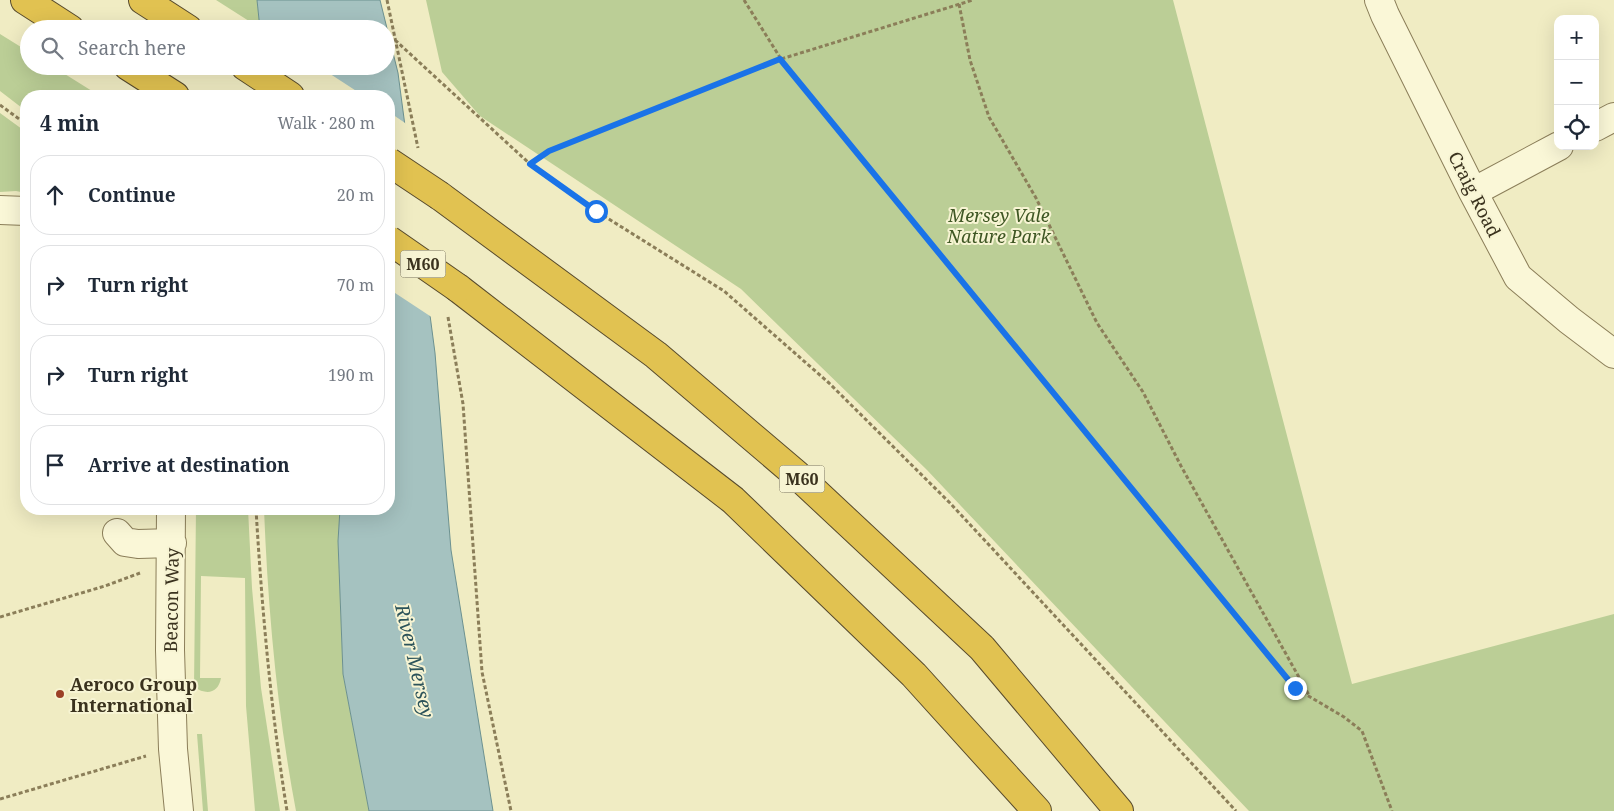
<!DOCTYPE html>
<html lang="en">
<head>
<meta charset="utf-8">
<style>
  body { margin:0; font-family:"Noto Serif",serif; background:#f2f2f3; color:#1f2937 }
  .controls { position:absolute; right:15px; top:15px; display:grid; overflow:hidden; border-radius:10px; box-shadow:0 5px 20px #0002 }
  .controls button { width:45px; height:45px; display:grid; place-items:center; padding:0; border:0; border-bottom:1px solid #e0e1e3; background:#fff; color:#1f2937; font:25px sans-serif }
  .stop { position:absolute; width:15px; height:15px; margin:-11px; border:4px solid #1a73e8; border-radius:50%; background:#fff }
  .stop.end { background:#1a73e8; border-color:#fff; box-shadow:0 1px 5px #0008 }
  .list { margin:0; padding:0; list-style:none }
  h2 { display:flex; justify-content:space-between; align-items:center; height:65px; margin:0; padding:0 20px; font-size:21px }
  h2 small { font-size:16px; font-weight:400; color:#747a83 }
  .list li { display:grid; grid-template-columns:32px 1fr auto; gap:15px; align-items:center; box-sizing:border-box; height:80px; margin:0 10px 10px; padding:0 10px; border:1px solid #e0e1e3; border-radius:20px }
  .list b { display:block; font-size:19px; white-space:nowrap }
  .list em { font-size:16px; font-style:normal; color:#747a83 }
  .icon { flex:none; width:28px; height:28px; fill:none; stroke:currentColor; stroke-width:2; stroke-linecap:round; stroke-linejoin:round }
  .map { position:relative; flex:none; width:1614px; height:811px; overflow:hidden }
  .search { position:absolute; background:#fff; box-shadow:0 5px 20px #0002; left:20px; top:20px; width:375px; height:55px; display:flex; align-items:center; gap:12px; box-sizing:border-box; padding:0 18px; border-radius:28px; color:#747a83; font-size:19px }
  .panel { position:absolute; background:#fff; box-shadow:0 5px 20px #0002; left:20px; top:90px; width:375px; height:425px; border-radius:20px }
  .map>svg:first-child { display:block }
  .green { fill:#bbce96 }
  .water { fill:#a5c2c0; stroke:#6c9190 }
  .pier { fill:#f0ecc3 }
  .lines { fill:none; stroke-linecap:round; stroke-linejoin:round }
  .minor-casing { stroke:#8b7e59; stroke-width:30 }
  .highway-casing { stroke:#584b2d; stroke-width:30 }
  .path { stroke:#8b7e59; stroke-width:3; stroke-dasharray:4 2.5; stroke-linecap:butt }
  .minor { stroke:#faf7d7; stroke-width:28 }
  .highway { stroke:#e1c251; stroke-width:28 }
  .highway-bridge-casing { stroke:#584b2d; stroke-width:30; stroke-linecap:butt }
  .highway-bridge { stroke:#e1c251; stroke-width:28 }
  .route { stroke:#1a73e8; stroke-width:6 }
  .poi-dot { fill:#9c4027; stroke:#f7f4d3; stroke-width:2 }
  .labels { text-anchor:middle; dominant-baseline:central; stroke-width:4; stroke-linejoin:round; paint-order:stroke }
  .shield { fill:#f7f4d3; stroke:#736c54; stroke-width:1 }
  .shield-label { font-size:16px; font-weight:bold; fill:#3a321e }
  .street-label { font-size:18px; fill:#3a321e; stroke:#f7f4d3 }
  .park-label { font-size:18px; font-style:italic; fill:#3f5724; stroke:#f7f4d3 }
  .poi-label { font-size:18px; font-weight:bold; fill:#3a321e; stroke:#f7f4d3; text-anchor:start }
  .water-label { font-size:19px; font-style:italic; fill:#2c535a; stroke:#f7f4d3 }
</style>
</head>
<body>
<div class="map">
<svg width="1614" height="811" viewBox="0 0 1614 811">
  <rect width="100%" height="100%" fill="#f0ecc3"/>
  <path class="green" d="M216 0H257L260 28Z
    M426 0H1173L1352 684 1614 614V811H1249L927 470 741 289 480 116 442 72Z
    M0 34 29 52V66H52L100 96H26V111L0 91Z
    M0 113 26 132V193L16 191 0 192Z
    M196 509H248L252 588 261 688 280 811H255L246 706 245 578 201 576 200 678H221C218 694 206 695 194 687Z
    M264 509H340L338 541 343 674 369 811H296C277 711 268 610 264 509Z
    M197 734H202L208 811H203Z"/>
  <path class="water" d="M257 0H380L398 73 435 353 451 550 493 811H369L343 674 338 541 340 509H389V96H269L265 66H386V29H260Z"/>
  <path class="pier" d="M263 66H318L364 96H267Z
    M389 112 408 125 433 318 389 289Z"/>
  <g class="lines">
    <defs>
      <path id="minor" d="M1379 0 1385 15 1473 192 1518 277 1569 320 1614 354
        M1595 127 1614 117
        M1473 192 1559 146
        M0 210 26 211
        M171 509 170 650 173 749 179 811
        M117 533 125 542 138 544 172 543"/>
      <path id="highway" d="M25 0 70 29
        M143 0 188 29
        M128 66 175 96
        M245 66 290 96
        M440 196 656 355 797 475 982 648 1119 811
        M458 288 733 500 914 675 1037 811"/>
    </defs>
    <use href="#minor" class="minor-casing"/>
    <use href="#highway" class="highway-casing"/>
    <path class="path" d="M387 0 418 148
      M744 0 781 59 1295 688 1344 717 1362 731 1392 811
      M959 4 970 60 989 117 1036 198 1097 323 1143 392 1181 466 1310 697
      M395 40 530 164 596 211 724 291 829 383 950 503 1236 811
      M0 105 26 124
      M530 164 549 151 781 59 973 0
      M448 317 463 404 482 672 511 811
      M256 509C262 610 271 711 287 811
      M0 617 105 586 140 573
      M0 799 146 756"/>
    <use href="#minor" class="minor"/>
    <use href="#highway" class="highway"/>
    <defs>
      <path id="highway-bridge" d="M389 162 440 196
        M389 240 458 288"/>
    </defs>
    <use href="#highway-bridge" class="highway-bridge-casing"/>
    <use href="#highway-bridge" class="highway-bridge"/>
  </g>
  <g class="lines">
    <path class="route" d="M596 211 530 164 549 151 780 59 1295 688"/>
  </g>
  <circle class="poi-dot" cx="60" cy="694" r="5"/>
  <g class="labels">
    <g class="shield">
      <rect x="400.5" y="250.5" width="45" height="27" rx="4"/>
      <rect x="779.5" y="465.5" width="45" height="27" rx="4"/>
    </g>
    <g class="shield-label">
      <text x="423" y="264">M60</text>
      <text x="802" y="479">M60</text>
    </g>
    <g class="street-label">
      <text transform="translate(1475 194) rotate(63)">Craig Road</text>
      <text transform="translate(171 600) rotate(-89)">Beacon Way</text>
    </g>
    <g class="park-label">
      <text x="999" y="215">Mersey Vale<tspan x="999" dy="21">Nature Park</tspan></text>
    </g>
    <g class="poi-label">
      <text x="70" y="684">Aeroco Group<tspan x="70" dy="21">International</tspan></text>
    </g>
    <g class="water-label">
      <text transform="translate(415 661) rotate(77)">River Mersey</text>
    </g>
  </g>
</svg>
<div class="controls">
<button>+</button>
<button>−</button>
<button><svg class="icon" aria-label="locate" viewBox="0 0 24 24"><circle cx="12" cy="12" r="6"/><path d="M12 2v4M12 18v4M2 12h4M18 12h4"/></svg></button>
</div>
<div class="stop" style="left:596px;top:211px"></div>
<div class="stop end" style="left:1295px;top:688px"></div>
<div class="search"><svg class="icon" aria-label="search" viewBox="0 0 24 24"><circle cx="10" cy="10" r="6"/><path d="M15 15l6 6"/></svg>Search here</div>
<section class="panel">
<h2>4 min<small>Walk · 280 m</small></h2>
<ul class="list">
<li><svg class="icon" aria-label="ahead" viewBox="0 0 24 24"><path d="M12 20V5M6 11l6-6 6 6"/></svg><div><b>Continue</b></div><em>20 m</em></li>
<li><svg class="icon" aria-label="right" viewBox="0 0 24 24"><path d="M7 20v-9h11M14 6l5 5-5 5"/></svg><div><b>Turn right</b></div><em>70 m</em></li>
<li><svg class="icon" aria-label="right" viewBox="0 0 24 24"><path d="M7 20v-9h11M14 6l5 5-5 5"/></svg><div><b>Turn right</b></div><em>190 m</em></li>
<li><svg class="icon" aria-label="arrive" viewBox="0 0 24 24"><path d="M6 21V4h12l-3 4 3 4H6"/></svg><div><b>Arrive at destination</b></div></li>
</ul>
</section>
</div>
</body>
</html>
